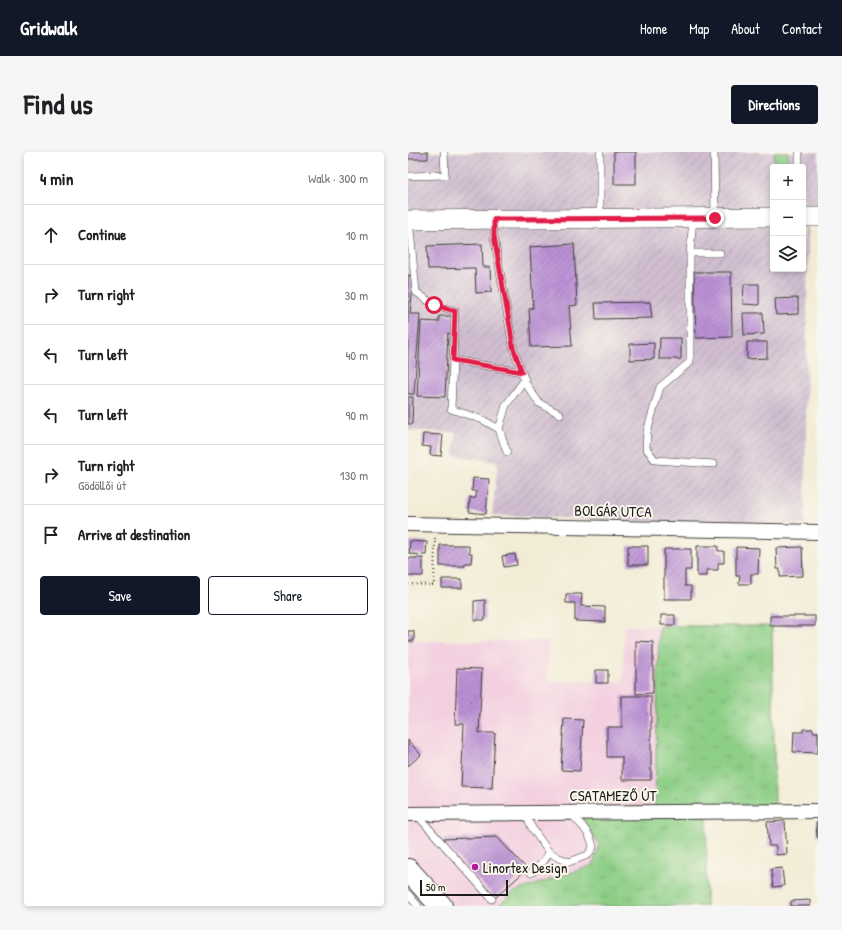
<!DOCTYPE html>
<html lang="en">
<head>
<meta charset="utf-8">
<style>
  body { margin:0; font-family:"Patrick Hand",sans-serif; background:#f6f6f6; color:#202124 }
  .controls { position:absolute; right:12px; top:12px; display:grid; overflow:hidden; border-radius:4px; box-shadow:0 2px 6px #0003 }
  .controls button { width:36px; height:36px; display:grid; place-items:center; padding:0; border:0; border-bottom:1px solid #e0e0e0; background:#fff; color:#202124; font:20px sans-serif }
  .scale { position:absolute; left:12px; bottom:10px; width:88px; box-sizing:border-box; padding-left:4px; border:2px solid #1c1c1c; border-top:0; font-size:11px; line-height:14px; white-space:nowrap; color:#1c1c1c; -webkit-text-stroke:3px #fbf7ec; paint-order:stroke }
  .stop { position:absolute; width:12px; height:12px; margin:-9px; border:3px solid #e11d48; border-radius:50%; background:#fff }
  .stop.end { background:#e11d48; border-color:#fff; box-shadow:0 1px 4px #0008 }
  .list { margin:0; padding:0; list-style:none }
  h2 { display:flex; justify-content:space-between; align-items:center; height:52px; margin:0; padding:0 16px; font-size:17px }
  h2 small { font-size:13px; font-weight:400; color:#757577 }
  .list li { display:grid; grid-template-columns:26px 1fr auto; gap:12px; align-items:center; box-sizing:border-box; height:60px; padding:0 16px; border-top:1px solid #e0e0e0 }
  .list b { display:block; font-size:15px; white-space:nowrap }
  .list p { margin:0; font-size:13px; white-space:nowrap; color:#757577 }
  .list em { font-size:13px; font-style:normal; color:#757577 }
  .actions { display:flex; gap:8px; padding:12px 16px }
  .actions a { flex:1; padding:9px 0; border:1px solid #111827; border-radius:4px; text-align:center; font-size:14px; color:#111827 }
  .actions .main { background:#111827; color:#fff }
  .icon { flex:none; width:22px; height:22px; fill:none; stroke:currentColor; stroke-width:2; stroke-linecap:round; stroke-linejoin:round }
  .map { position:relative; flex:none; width:410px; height:754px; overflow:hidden; border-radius:4px }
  header { display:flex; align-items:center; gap:24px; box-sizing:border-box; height:56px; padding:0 20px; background:#111827; color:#fff }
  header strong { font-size:19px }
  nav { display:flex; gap:22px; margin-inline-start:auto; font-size:14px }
  .intro { display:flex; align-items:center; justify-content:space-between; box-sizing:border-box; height:96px; padding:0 24px }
  h1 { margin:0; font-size:28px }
  .button { padding:10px 18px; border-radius:4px; background:#111827; color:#fff; font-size:14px; font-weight:700 }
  main { display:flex; gap:24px; padding:0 24px }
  aside { flex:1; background:#fff; border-radius:4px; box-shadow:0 2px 6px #0003 }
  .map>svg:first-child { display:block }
  .built { fill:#f3cfe0 }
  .industrial { fill:url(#industrial-furrows) }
  .grass { fill:url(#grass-tufts); stroke:#557652 }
  .building { fill:url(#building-hatch) }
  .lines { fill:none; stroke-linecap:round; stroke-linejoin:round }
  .service-casing { stroke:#3c3b38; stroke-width:8 }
  .minor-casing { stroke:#3c3b38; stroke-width:16 }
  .secondary-casing { stroke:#3c3b38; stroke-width:20 }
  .primary-casing { stroke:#3c3b38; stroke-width:24 }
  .path { stroke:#3c3b38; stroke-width:2; stroke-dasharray:1 3; stroke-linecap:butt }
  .service { stroke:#fff; stroke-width:7 }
  .minor { stroke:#fff; stroke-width:14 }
  .secondary { stroke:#fff; stroke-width:19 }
  .primary { stroke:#fff; stroke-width:22 }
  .route { stroke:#e11d48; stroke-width:5 }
  .poi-dot { fill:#b5179e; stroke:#fbf7ec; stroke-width:1.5 }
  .labels { text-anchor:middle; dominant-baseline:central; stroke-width:4; stroke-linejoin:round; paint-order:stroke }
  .street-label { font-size:15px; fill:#1c1c1c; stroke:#fbf7ec }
  .poi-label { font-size:15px; fill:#1c1c1c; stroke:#fbf7ec; text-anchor:start }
</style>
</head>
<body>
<header>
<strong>Gridwalk</strong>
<nav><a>Home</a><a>Map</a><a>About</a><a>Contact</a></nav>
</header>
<div class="intro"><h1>Find us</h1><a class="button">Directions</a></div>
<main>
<aside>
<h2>4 min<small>Walk · 300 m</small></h2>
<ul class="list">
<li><svg class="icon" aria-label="ahead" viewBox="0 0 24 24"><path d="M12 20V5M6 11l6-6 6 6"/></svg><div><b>Continue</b></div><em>10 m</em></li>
<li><svg class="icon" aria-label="right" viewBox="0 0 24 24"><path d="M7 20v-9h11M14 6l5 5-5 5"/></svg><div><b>Turn right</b></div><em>30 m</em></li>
<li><svg class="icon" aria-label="left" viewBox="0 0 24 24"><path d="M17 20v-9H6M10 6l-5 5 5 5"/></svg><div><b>Turn left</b></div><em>40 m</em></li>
<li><svg class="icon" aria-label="left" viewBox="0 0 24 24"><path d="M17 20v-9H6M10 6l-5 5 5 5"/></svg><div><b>Turn left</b></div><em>90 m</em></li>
<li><svg class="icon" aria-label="right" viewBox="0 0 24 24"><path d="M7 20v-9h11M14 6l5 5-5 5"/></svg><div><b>Turn right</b><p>Gödöllői út</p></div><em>130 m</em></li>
<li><svg class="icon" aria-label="arrive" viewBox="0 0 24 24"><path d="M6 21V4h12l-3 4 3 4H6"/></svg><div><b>Arrive at destination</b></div></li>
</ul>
<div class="actions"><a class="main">Save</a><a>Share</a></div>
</aside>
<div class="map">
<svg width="410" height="754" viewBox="0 0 410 754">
  <defs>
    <pattern id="industrial-furrows" width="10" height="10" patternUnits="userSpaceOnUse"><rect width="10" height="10" fill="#cfbdcf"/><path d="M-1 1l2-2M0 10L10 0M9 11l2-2" fill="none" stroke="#b1a2b1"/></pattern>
    <pattern id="grass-tufts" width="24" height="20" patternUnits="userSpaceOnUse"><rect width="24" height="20" fill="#8ecf87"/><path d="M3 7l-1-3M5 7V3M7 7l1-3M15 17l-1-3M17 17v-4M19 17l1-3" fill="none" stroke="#7ab174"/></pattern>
    <pattern id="building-hatch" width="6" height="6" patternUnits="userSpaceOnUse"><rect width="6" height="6" fill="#bb91d5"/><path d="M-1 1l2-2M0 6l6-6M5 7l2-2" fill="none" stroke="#9776ac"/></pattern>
  </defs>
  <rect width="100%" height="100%" fill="#fbf7ec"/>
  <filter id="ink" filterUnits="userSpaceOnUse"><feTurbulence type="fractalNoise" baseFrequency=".025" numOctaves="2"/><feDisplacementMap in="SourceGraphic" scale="8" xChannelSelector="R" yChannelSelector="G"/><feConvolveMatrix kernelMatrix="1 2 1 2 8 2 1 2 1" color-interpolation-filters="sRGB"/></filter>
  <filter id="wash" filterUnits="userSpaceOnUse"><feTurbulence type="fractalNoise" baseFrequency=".012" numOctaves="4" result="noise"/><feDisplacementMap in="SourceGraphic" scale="16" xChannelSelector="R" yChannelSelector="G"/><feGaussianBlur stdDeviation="0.9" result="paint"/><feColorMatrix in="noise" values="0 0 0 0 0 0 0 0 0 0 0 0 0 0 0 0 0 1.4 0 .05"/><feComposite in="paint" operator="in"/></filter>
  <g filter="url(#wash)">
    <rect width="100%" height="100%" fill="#f2ecd6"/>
    <path class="built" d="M216 474H251L247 655 168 656 191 693 185 713 106 740 90 754H0V489H140V529L215 530Z"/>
    <path class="industrial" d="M0 0H366L367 15H365V117H395L396 47H395V15H379L380 0H410V68H400L397 373H326L84 363 90 310 46 303 48 281 0 278Z"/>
    <path class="grass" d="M366 0H380L379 15H367Z
      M251 474H364L367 652 299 656 298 754H90L106 740 185 713 191 693 168 656 247 655Z"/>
    <g id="blocks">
      <path class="building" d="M0 0H20V7H0Z
        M206 0H228V32H206Z
        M74 92 75 115H82L83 140 68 141 67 116 20 117 19 94Z
        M166 92 169 153 161 154 164 194 123 195 121 157 125 156 122 95Z
        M286 120H323L324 185 288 186Z
        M0 123 6 124 2 162H12L6 242H0Z
        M336 132H351V153L335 152Z
        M390 146V162L368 163 367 147Z
        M242 150 244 166 188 167 187 151Z
        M335 161H355L356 182 336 183Z
        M31 164H45L44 182 40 181 37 245 9 244 13 169 31 170Z
        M252 186H273V207H251Z
        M339 190H359V206L339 207Z
        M246 191V207L222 208V192Z
        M0 245H5L4 272H0Z
        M15 282 35 283 33 304 22 303 23 295 14 294Z
        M65 326 81 327 78 362 61 360 62 346H68V339H64Z
        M2 389 19 390 18 403 1 402Z
        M32 393H61V401H64L63 411H57V414H32Z
        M220 394H240V413H220Z
        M289 394H310V399H316V411H310V418H299V424H289Z
        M328 395 351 396 350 422H343V432H331L332 424H328Z
        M394 395 395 424 372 425V417H369L368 396Z
        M256 397H283V418H277V434H283V447H256Z
        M107 402 109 413 96 415 94 404Z
        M0 406H15V424H0Z
        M34 427H54V436H34Z
        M158 442H174L173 454 197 455V470L167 469V451H158Z
        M77 448V468H66V449Z
        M253 463H267V473H253Z
        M362 464H407V474H362Z
        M0 479H6V489H0Z
        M228 489 245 490V541L228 542Z
        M49 516 74 517 71 581H87L84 636 53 635 56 572H47Z
        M188 518H200V531H188Z
        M214 544H243V628H214V605H199V575H214Z
        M156 567 175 568 172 619 153 618Z
        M395 577H405V580H410V601L385 600 386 580H395Z
        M0 588 13 603 0 614Z
        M377 669 379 702 368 703V694H361L359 670Z
        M408 670H410V685H409Z
        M89 685 119 717 87 746 33 687Z
        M374 716 376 734 365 735 363 717Z
        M402 748V754H383V749Z"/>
    </g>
  </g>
  <g filter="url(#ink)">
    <use href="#blocks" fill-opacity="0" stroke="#3c3b38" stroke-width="1"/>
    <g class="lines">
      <defs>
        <path id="service" d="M192 0V66
          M306 0 307 66
          M391 0V15
          M0 24 37 23 36 0
          M285 66 282 101V210L252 235 239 280 238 296 247 308 306 312
          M1 68 8 140 26 153 47 159 43 257 75 268 91 277 99 300
          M86 68V84L105 195 118 232 131 251 152 262
          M282 101H312
          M45 208 114 220
          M91 277 98 253 117 227
          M117 661 124 676 140 699C139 709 130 715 123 721
          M9 663 84 747
          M140 699 149 705 161 710 180 703 185 695C183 682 173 672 163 662
          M0 742 10 754"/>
        <path id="minor" d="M0 372 410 380
          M0 662 410 659"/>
        <path id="secondary" d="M395 65H410
          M0 68 365 65"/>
        <path id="primary" d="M0 718 33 754"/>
      </defs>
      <use href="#service" class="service-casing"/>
      <use href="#minor" class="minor-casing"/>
      <use href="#secondary" class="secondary-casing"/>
      <use href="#primary" class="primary-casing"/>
      <path class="path" d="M0 432 26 433 27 386"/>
      <use href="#service" class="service"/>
      <use href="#minor" class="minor"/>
      <use href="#secondary" class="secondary"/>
      <use href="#primary" class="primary"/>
    </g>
  </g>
  <g class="lines" filter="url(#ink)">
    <path class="route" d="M26 153 47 159 45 208 114 220 105 195 102 175 86 84V67L307 66"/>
  </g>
  <circle class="poi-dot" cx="67" cy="715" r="4"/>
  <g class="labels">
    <g class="street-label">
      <text transform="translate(205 359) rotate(1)">BOLGÁR UTCA</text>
      <text x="205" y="643">CSATAMEZŐ ÚT</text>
    </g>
    <g class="poi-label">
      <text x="75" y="715">Linortex Design</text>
    </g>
  </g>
</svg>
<div class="controls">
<button>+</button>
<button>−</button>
<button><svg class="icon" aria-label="layers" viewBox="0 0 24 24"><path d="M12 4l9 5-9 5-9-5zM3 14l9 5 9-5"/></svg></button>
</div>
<div class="scale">50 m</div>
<div class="stop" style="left:26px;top:153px"></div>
<div class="stop end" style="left:307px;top:66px"></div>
</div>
</main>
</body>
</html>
